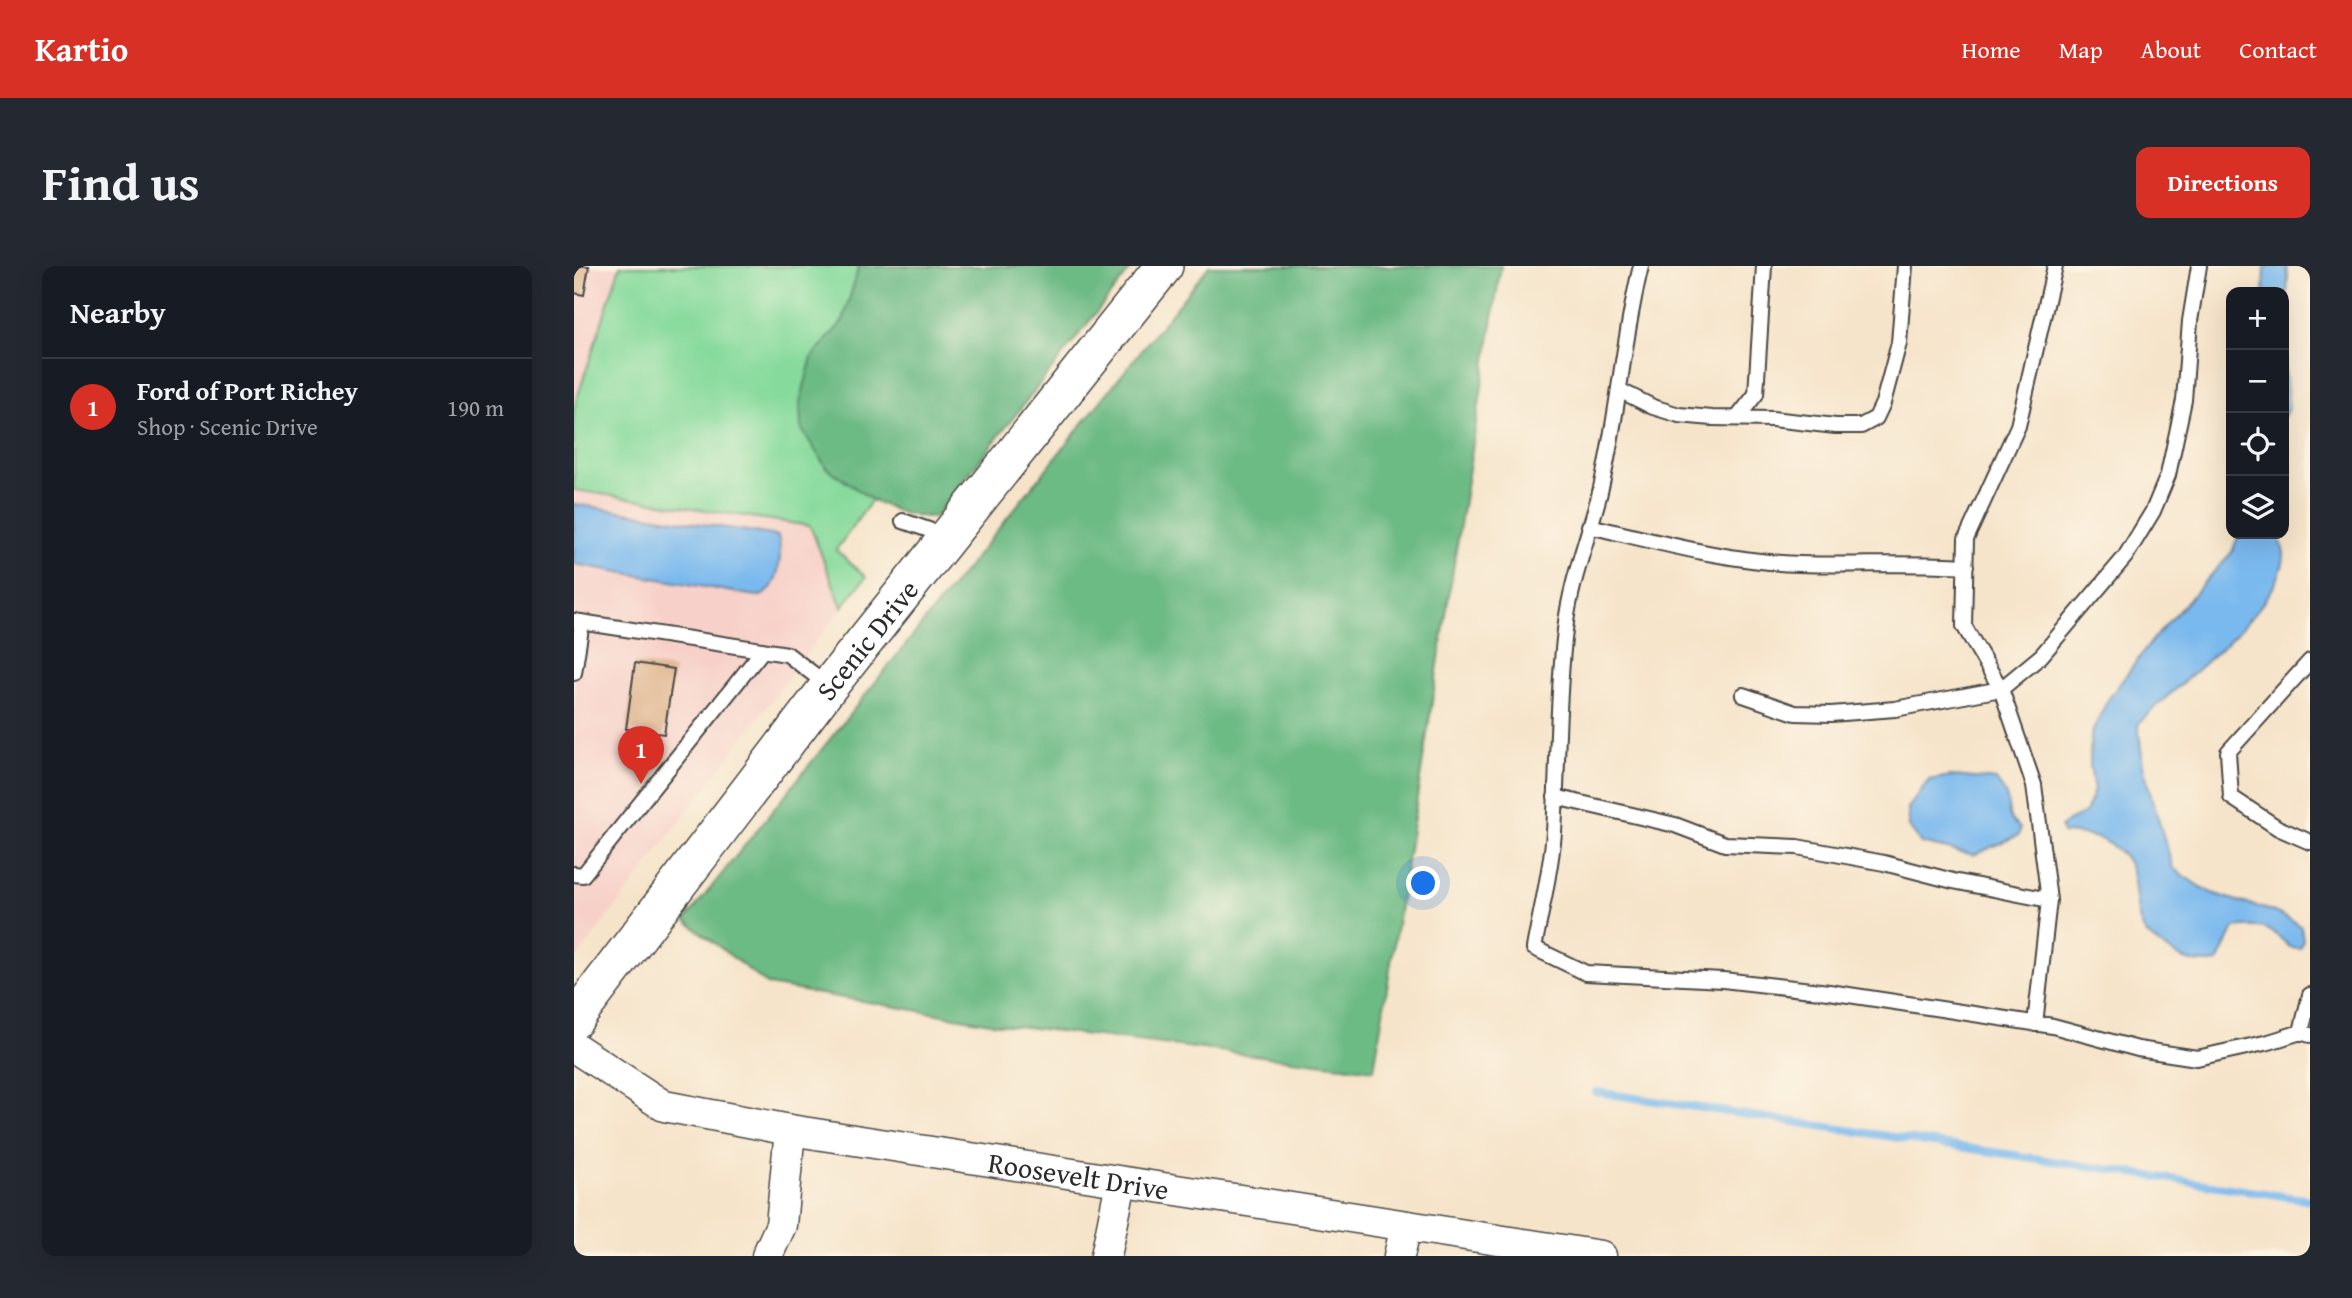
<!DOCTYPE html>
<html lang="en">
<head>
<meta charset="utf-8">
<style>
  body { margin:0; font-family:"Gentium Book Plus",serif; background:#242831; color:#f1f3f6 }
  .controls { position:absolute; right:21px; top:21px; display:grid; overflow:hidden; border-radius:14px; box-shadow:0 7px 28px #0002 }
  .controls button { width:63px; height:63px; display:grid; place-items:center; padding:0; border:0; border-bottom:2px solid #363941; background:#171b24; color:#f1f3f6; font:35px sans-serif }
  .you { position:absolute; left:850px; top:618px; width:24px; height:24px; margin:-18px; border:5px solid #fff; border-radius:50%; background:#1a73e8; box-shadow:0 0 0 10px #1a73e833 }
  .badge { display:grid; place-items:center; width:46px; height:46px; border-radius:50%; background:#d93025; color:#fff; font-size:23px; font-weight:700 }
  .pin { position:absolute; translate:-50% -58px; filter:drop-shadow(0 2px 4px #0008) }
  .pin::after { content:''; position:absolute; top:37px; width:24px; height:21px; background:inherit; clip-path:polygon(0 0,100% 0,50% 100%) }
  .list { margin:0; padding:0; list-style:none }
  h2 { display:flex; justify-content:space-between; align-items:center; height:91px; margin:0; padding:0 28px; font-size:30px }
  h2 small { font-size:23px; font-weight:400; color:#9ea1a6 }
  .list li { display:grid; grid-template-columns:46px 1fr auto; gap:21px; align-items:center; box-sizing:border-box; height:98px; padding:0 28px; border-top:2px solid #363941 }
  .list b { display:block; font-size:26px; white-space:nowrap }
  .list p { margin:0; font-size:23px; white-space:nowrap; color:#9ea1a6 }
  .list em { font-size:23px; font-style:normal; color:#9ea1a6 }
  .icon { flex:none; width:38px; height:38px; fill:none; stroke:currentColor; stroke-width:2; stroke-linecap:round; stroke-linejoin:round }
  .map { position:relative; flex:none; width:1736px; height:990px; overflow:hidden; border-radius:14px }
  header { display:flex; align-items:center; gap:42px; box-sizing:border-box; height:98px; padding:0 35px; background:#d93025; color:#fff }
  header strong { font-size:33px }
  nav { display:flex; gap:38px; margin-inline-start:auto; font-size:24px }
  .intro { display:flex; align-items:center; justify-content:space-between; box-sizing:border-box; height:168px; padding:0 42px }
  h1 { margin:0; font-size:49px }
  .button { padding:18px 32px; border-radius:14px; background:#d93025; color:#fff; font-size:24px; font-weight:700 }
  main { display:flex; gap:42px; padding:0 42px }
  aside { flex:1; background:#171b24; border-radius:14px; box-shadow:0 7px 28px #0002 }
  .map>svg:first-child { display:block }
  .built { fill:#f7d1c9 }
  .green { fill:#86da9c; stroke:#588264; stroke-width:2 }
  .forest { fill:#6cba84; stroke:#4c7258; stroke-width:2 }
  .water { fill:#7ab9ee; stroke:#52728c; stroke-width:2 }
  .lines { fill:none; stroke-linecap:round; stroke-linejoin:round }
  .stream { stroke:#7ab9ee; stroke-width:8 }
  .building { fill:#deb28c }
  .service-casing { stroke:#494743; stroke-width:18 }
  .minor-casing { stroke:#494743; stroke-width:33 }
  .tertiary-casing { stroke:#494743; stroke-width:40 }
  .service { stroke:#fff; stroke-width:14 }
  .minor { stroke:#fff; stroke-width:30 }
  .tertiary { stroke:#fff; stroke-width:37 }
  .labels { text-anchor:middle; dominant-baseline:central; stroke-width:7; stroke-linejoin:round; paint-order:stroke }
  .street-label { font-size:28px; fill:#2b2b2b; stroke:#fcf5e5 }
</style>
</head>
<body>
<header>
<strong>Kartio</strong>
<nav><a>Home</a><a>Map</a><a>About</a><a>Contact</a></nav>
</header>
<div class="intro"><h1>Find us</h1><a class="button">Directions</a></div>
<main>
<aside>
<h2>Nearby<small></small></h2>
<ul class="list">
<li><span class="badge">1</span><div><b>Ford of Port Richey</b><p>Shop · Scenic Drive</p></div><em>190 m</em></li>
</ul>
</aside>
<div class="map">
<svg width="1736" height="990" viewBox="0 0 1736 990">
  <rect width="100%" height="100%" fill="#fcf5e5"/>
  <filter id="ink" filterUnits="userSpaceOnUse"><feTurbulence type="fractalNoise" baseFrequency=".0143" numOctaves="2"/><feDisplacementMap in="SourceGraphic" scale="14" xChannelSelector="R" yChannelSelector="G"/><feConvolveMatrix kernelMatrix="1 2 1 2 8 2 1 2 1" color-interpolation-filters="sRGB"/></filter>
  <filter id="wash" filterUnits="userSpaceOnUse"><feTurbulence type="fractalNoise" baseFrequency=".00686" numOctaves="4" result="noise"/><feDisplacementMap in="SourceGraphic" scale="28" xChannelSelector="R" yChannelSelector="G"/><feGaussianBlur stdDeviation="1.57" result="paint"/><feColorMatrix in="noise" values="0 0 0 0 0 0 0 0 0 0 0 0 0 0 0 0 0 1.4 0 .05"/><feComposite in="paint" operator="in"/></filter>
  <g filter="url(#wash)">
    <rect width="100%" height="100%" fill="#f6e4ca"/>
    <path class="built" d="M0 0H46L0 142Z
      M0 224 236 260 268 341 0 696Z"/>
    <path class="green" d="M46 0H285L269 56 238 91 251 201 298 234 262 284 292 311 268 341 236 260 0 224V142Z"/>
    <path class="forest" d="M285 0H559L360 252 331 248 298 234 252 201 227 162 226 136 238 91 269 55Z
      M635 0H927L800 804 416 757 194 719 111 654Z"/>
    <path class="water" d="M1691 0H1713L1714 9 1711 98 1715 141 1710 151V26H1690Z
      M0 238 204 270C208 284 206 311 196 323 194 326 190 328 187 330L176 329 0 298Z
      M1665 268H1702C1704 273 1710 282 1710 288 1709 344 1601 418 1564 458L1569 499 1576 526 1599 602C1612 611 1626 623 1641 628 1671 639 1701 641 1727 661L1729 673 1726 682 1716 681C1696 661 1690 658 1660 662L1644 696C1624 699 1609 695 1593 683 1586 679 1576 673 1571 666 1557 645 1567 607 1548 588 1528 569 1515 569 1489 567L1487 561 1494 555 1511 547 1520 525 1516 499 1517 469 1533 435 1580 372 1658 286Z
      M1378 510 1422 514C1425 519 1430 524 1432 530 1438 545 1429 550 1446 562L1445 569 1400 589 1347 577 1335 561 1334 542 1355 514Z"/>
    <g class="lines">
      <path class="stream" d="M1022 826 1736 934"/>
    </g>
    <g id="blocks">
      <path class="building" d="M0 0H15L10 29 0 27Z
        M61 397 100 403 90 468 52 463Z"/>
    </g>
  </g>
  <g filter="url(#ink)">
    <use href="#blocks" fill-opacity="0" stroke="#494743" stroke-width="2"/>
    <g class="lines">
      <defs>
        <path id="service" d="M1067 0C1048 76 1044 155 1025 230 1013 275 996 318 991 364 983 432 984 499 980 566 977 605 967 644 960 682L1012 707 1149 714 1255 726 1479 760 1564 783 1623 792 1695 776 1727 766 1736 769
          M1045 124 1079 141 1105 149 1138 152 1198 153 1262 160H1287L1302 152 1309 137 1325 77 1331 0
          M1164 151 1182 128 1190 0
          M329 255 355 264 371 273
          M1015 260C1084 276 1155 296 1226 298 1281 300 1336 296 1392 300
          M0 355 213 388 255 420
          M1736 395 1654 486 1657 531 1704 562 1736 576
          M0 407 8 356
          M1169 429 1221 447 1257 448 1321 443 1427 423 1467 390 1551 291 1579 245 1594 209 1610 134 1616 55 1625 0
          M981 531 1101 559 1151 578 1223 581 1310 597 1379 615 1475 634
          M0 608 9 609 189 384
          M1461 758 1475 634 1460 519 1427 423 1390 360 1392 273 1444 160 1481 0
          M1727 766 1736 729"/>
        <g id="minor">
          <path id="s1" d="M0 781 90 840 216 864 1027 990"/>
          <path d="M193 990 207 959 216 864"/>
          <path d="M532 990 547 916"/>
          <path d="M825 990 832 960"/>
        </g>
        <g id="tertiary">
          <path id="s2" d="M0 754 255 420 590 0"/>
        </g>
      </defs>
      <use href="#service" class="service-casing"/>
      <use href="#minor" class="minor-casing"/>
      <use href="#tertiary" class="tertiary-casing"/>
      <use href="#service" class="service"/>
      <use href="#minor" class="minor"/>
      <use href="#tertiary" class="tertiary"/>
    </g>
  </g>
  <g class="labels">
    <g class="street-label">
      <text stroke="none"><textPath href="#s2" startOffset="480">Scenic Drive</textPath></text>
      <text stroke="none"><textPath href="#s1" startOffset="528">Roosevelt Drive</textPath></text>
    </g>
  </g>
</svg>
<div class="controls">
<button>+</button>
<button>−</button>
<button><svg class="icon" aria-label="locate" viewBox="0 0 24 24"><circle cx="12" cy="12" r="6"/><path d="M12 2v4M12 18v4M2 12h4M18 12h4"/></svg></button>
<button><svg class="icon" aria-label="layers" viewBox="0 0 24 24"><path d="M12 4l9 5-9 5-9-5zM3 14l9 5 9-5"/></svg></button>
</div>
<div class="you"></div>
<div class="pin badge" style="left:67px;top:518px">1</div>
</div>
</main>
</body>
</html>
